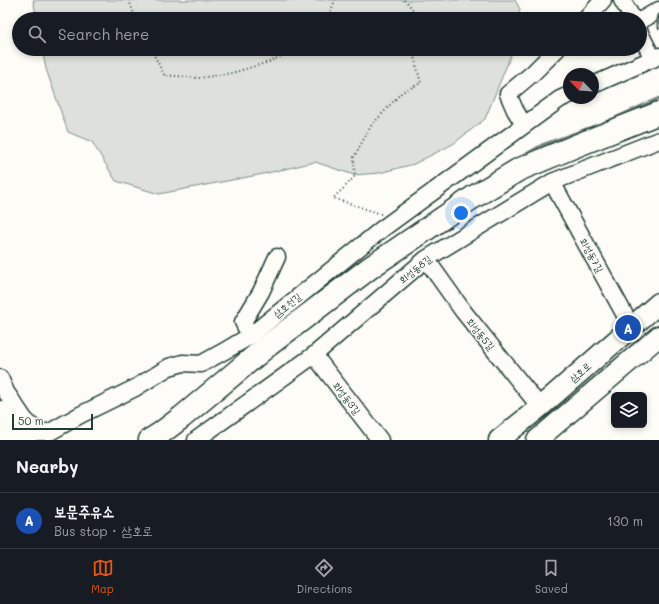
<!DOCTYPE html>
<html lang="en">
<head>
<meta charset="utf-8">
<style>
  body { margin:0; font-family:Mali,"Poor Story",sans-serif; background:#20242c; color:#f1f3f6 }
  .controls { position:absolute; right:12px; bottom:12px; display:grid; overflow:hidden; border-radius:6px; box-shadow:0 2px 6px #0003 }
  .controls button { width:36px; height:36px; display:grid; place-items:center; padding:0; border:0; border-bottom:1px solid #363941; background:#171b24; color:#f1f3f6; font:20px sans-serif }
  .compass { position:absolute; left:563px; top:68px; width:36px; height:36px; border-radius:50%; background:#171b24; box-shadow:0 2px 6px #0003; rotate:295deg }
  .scale { position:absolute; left:12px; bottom:10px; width:81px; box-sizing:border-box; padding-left:4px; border:2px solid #1f3d34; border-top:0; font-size:11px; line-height:14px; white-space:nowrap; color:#1f3d34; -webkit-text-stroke:3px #fdfcf7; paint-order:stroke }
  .you { position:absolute; left:461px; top:213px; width:14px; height:14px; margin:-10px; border:3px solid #fff; border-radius:50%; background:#1a73e8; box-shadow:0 0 0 6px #1a73e833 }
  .badge { display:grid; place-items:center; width:26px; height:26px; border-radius:50%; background:#ea580c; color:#fff; font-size:13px; font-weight:700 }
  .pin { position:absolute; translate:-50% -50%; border:2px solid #fff; box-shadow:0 1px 4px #0006 }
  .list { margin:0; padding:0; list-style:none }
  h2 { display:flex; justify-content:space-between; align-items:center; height:52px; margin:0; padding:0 16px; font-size:17px }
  h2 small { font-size:13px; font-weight:400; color:#9ea1a6 }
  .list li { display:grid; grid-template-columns:26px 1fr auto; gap:12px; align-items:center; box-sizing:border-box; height:56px; padding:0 16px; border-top:1px solid #363941 }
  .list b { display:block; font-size:15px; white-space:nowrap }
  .list p { margin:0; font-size:13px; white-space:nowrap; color:#9ea1a6 }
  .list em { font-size:13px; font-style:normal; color:#9ea1a6 }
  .icon { flex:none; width:22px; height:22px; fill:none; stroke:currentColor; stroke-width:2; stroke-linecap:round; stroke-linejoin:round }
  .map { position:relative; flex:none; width:659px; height:440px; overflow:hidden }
  .search { position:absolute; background:#171b24; box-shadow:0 2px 6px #0003; left:12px; right:12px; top:12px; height:44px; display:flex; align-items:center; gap:10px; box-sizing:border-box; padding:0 14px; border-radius:22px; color:#9ea1a6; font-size:15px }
  .sheet { height:108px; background:#171b24 }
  nav { display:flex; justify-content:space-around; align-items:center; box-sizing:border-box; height:56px; border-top:1px solid #363941; background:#171b24; font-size:11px; color:#9ea1a6 }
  nav a { display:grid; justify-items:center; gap:2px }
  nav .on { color:#ea580c }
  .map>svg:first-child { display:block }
  .green { fill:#dde0db; stroke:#7e8e88 }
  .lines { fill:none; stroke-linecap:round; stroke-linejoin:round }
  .stream { stroke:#75877f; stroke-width:3 }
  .minor-casing { stroke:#1f3d34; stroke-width:19 }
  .major-casing { stroke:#1f3d34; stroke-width:23 }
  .highway-casing { stroke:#1f3d34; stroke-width:25 }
  .path { stroke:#1f3d34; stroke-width:2; stroke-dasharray:1 3; stroke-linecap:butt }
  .minor { stroke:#fdfcf7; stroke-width:16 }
  .major { stroke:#fdfcf7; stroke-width:20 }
  .highway { stroke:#fdfcf7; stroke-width:22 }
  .wall { fill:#aab0ab; stroke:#1f3d34 }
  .building { fill:#c6cdc7; stroke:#1f3d34 }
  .labels { text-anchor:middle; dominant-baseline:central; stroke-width:3; stroke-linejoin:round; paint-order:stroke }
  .street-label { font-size:10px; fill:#1f3d34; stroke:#fdfcf7 }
</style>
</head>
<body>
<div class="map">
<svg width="659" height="440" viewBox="0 0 659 440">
  <rect width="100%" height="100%" fill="#fdfcf7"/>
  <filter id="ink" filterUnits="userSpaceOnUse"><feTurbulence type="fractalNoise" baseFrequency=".025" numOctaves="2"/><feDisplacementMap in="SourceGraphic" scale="8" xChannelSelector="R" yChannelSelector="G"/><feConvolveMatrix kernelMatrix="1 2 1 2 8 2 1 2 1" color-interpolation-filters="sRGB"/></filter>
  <g filter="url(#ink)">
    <path class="green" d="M33 0H515L520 9 518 19H37Z
      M42 49H513L511 55 485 119 453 144 414 164 379 173 354 175 315 162 263 174 159 194 116 181 92 142 68 132 46 69Z"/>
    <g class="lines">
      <path class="stream" d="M523 156 542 145 606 122 659 98"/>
      <defs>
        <path id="minor" d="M622 0 633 19
          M586 19 603 0
          M640 21 659 10
          M640 33 653 59
          M593 85 659 56
          M524 125 515 110 508 94 533 73 557 49
          M552 182 632 328
          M426 259 463 311 540 407
          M250 336 243 322 261 292 277 257
          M314 355 380 440
          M0 378 6 392 25 420 38 432H50L80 415 135 388 169 367 183 363 201 364 228 349 250 336 382 229 560 99 569 95
          M196 440 314 355 426 259 552 182 659 140"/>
        <path id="major" d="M499 440 540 407 659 303
          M537 440 659 336"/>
        <path id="highway" d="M0 412 2 416 26 440
          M0 438 1 440
          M150 440 161 433 182 417 266 347 371 267 472 198 518 170 578 145 659 113"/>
      </defs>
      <use href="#minor" class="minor-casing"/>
      <use href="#major" class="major-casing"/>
      <use href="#highway" class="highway-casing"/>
      <path class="path" d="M129 0 136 19
        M404 0 407 2 420 19
        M328 19 334 3 335 0
        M151 49 164 75 200 78 232 73 269 62 296 49
        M381 214 333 198 344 188 355 176 354 157 371 126 402 92 421 83 413 53 414 49"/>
      <use href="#minor" class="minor"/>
      <use href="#major" class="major"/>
      <use href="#highway" class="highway"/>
    </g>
    <path class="wall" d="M659 14V30L657 26V15Z"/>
    <path class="building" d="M659 14V19L657 15Z"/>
  </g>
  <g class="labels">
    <g class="street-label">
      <text transform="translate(592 255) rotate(61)">회성동7길</text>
      <text transform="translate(415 269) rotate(-39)">회성동8길</text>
      <text transform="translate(287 305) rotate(-39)">삼호천길</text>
      <text transform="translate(481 334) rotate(51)">회성동5길</text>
      <text transform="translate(580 372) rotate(-41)">삼호로</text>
      <text transform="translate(347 398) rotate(52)">회성동3길</text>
    </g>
  </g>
</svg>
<div class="controls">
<button><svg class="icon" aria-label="layers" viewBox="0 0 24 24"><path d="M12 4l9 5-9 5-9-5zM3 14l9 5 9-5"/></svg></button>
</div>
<svg class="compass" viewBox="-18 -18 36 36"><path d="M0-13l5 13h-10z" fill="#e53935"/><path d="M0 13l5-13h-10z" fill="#9ea1a6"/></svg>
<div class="scale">50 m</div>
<div class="you"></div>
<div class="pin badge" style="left:628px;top:328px;background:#1a4fb4">A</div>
<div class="search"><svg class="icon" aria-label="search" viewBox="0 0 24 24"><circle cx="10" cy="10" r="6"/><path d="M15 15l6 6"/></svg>Search here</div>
</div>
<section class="sheet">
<h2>Nearby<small></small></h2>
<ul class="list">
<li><span class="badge" style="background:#1a4fb4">A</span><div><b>보문주유소</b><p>Bus stop · 삼호로</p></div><em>130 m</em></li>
</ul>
</section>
<nav>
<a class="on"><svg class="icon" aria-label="map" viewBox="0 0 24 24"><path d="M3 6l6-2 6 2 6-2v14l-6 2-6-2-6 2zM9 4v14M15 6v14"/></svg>Map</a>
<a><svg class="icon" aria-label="directions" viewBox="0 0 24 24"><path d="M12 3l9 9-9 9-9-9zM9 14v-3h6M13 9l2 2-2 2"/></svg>Directions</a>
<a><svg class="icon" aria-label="saved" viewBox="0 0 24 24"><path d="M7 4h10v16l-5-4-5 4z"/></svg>Saved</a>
</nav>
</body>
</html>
